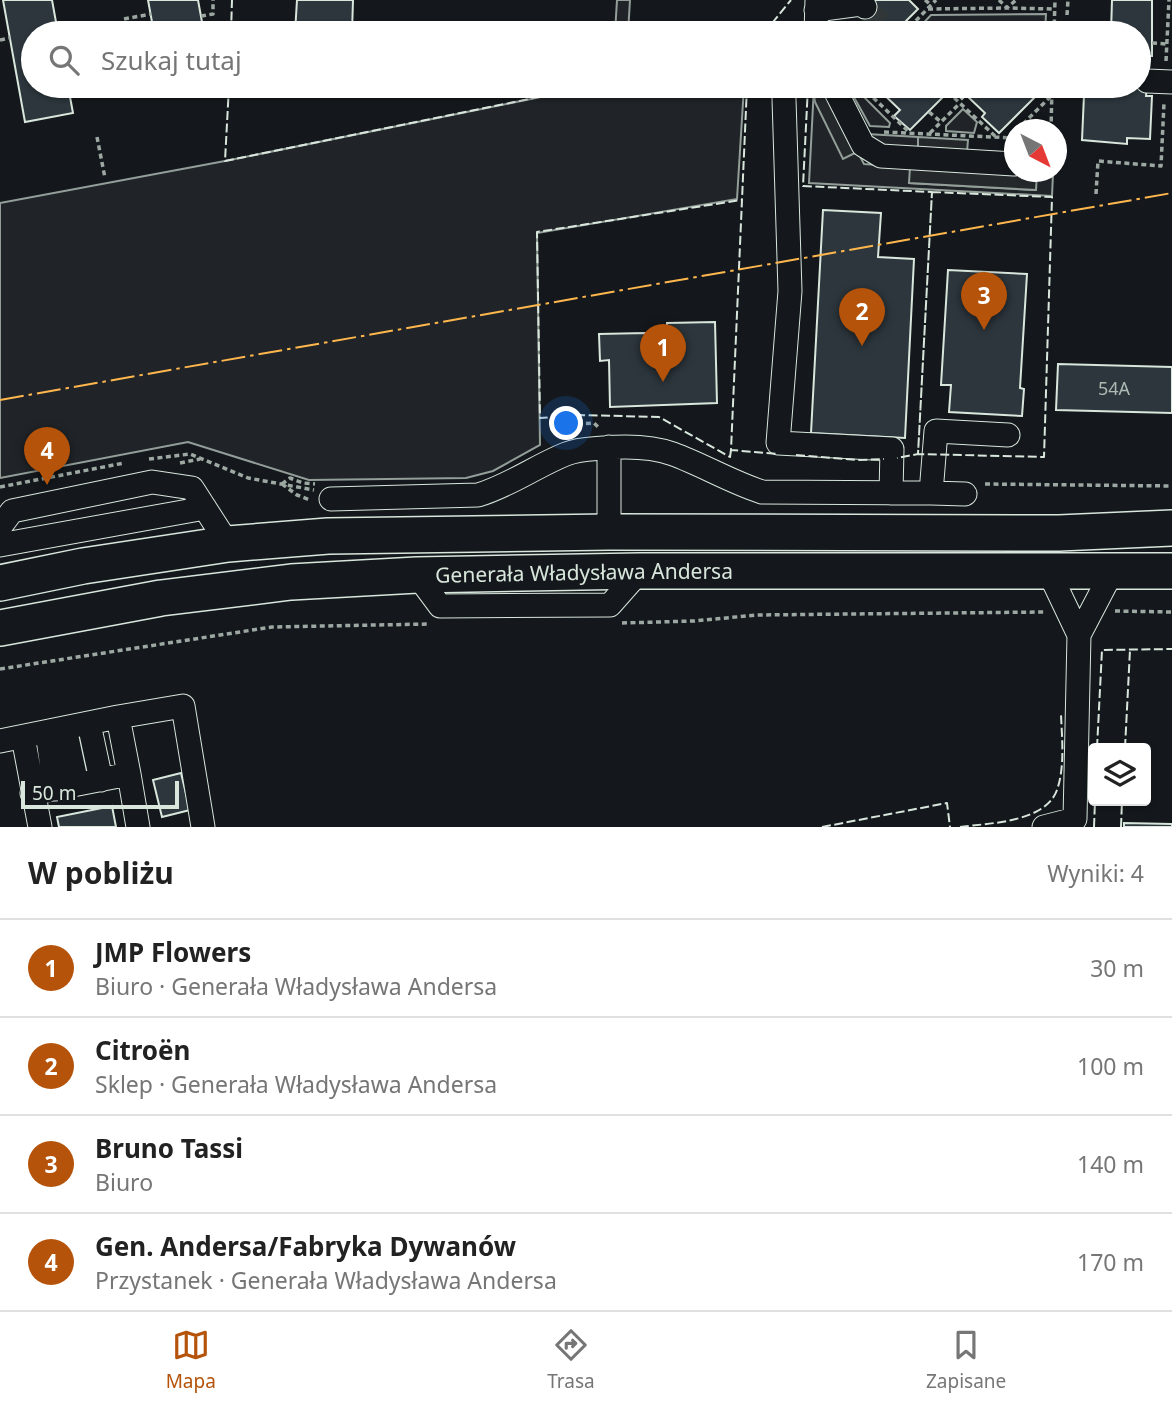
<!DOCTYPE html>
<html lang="pl">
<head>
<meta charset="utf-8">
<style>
  body { margin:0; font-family:"Noto Sans",sans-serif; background:#f6f6f6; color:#222 }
  .controls { position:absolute; right:21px; bottom:21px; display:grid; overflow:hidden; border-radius:7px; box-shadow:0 2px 5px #0004 }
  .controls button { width:63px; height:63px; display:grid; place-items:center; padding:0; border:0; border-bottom:2px solid #e0e0e0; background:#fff; color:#222; font:35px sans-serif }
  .compass { position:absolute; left:1004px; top:119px; width:63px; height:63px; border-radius:50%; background:#fff; box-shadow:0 2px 5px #0004; rotate:138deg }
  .scale { position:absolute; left:21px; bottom:18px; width:158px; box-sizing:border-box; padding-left:7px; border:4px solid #d8e6dc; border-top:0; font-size:19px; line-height:24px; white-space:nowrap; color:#d8e6dc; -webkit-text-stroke:5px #14181c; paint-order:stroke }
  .you { position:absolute; left:567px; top:424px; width:24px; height:24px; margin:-18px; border:5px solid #fff; border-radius:50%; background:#1a73e8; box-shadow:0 0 0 10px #1a73e833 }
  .badge { display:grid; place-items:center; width:46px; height:46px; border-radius:50%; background:#b45309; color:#fff; font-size:23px; font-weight:700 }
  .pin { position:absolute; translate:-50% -58px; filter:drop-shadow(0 2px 4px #0008) }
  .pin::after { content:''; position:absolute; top:37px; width:24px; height:21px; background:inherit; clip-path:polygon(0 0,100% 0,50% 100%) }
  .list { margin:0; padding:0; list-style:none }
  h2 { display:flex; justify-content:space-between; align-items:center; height:91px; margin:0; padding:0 28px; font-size:30px }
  h2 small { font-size:23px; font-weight:400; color:#767676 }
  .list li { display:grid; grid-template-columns:46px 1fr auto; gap:21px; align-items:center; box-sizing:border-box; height:98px; padding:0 28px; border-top:2px solid #e0e0e0 }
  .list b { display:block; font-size:26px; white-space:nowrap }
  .list p { margin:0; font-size:23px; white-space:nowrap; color:#767676 }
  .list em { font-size:23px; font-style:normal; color:#767676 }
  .icon { flex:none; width:38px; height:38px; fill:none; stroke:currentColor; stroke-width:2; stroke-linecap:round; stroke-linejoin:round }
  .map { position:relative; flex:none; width:1172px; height:827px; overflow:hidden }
  .search { position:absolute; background:#fff; box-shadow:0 2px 5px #0004; left:21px; right:21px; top:21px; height:77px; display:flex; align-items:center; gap:18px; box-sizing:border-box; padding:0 24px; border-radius:38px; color:#767676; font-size:26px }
  .sheet { height:483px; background:#fff }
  nav { display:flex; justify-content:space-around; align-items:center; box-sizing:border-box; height:98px; border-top:2px solid #e0e0e0; background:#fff; font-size:19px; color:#767676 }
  nav a { display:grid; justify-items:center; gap:4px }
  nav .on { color:#b45309 }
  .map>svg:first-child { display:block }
  .green { fill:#202428; stroke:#939e99; stroke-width:2 }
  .parking { fill:#24282b; stroke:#939e99; stroke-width:2 }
  .building { fill:#2c363c; stroke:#d8e6dc; stroke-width:2 }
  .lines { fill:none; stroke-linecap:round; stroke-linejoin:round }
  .minor-tunnel { stroke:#313739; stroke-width:23; stroke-dasharray:23 11; stroke-linecap:butt }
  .minor-casing { stroke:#d8e6dc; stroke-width:25 }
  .highway-casing { stroke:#d8e6dc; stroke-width:38 }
  .path { stroke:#9da8a2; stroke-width:3.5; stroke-dasharray:5 3.5; stroke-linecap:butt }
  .minor { stroke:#14181c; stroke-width:23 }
  .highway { stroke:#14181c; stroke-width:35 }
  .fence { stroke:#d8e6dc; stroke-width:2; stroke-dasharray:9 3.5; stroke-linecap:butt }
  .power { stroke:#ffb74d; stroke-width:2; stroke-dasharray:24 5 3.5 5; stroke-linecap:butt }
  .labels { text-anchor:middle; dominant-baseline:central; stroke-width:5; stroke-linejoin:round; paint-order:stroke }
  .number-label { font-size:18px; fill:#adbab4 }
  .street-label { font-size:21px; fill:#d8e6dc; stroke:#14181c }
</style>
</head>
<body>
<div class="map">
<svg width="1172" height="827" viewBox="0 0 1172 827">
  <rect width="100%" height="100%" fill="#14181c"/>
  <path class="green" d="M617 0H630L628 33H615Z
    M1046 14 1045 33H968L959 25 951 33H914L931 15Z
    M595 86H744L737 199 537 233 540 445 493 471 466 478 309 480 188 442 0 478V203L225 161Z
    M814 86H823L864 164 910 167V183L1035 190 1037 173 1053 174 1052 196 809 183Z
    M853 86 890 123 889 127 870 126 850 90Z
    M963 109 977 122 974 133 946 131V126Z
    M867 134 918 137V149L883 147Z"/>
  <path class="parking" d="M825 89 857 152 843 159 815 102 814 94Z
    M918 137 968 140 967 152 1014 172H1049V174L1037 173 1036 190 909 183 910 167 918 149Z"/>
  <path class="building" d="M3 0H52L58 33H33V86H68L73 113 25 122Z
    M148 0H198L204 33H154Z
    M297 0H353L352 33H295Z
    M872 0H909L918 9 894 33H884L861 11Z
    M1112 0H1152V56H1149L1146 96H1152L1150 139 1127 138V144L1082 140 1084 95 1108 96V86H1139V33H1111Z
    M164 86H214L166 96Z
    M875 86H954L910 130 894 116 900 110Z
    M954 86H1028L1037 95 999 133 982 117 985 113 966 95 962 99 954 91Z
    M823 210 881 213 878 257 914 259 905 438 811 433Z
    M948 270 1027 274 1020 388 1024 389 1022 416 949 412 951 385H941Z
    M715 322 717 403 610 407 609 360 600 361 599 334 645 333V336H667V323Z
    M1058 364 1172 367V413L1056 410Z
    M181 773 190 810 162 817 153 780Z
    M112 806 116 827H59L57 817Z
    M1124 823 1172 824V827H1124Z"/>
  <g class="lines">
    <path class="minor-tunnel" d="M865 7 893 33"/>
    <defs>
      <path id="minor" d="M816 10 861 4 865 7
        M816 33 817 0
        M1147 81 1172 82
        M833 86 863 145 881 156 1014 164
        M784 99 790 291 778 443 892 449 891 493
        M931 493 965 494
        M331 499 478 495C509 486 536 466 566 454 578 449 591 449 603 448 626 446 651 446 673 454 703 465 731 482 762 492L931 493 936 431 1008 435
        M0 527 12 511 152 482 192 488 228 544
        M609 532V447
        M0 545 205 508
        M417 575 440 606 610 605 640 571
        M1079 635 1113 570
        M118 717 183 706 203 827
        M89 724 101 780
        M65 728 77 784
        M47 732 55 789
        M23 737 40 827
        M0 741 118 717 129 774 32 793
        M129 774 138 827
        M1044 827 1075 819 1079 635 1048 570"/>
      <g id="highway">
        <path d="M0 583 83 566 228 544 328 536 609 532 1059 533 1172 528"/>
        <path id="s1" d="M0 628 161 598 291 582 417 575 640 571H1172"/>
      </g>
    </defs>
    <use href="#minor" class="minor-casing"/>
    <use href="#highway" class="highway-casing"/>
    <path class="path" d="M925 0 931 5
      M999 0 1007 8 1055 9
      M928 9 1007 8 1016 0
      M1067 15 1068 0
      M201 16 213 14V0
      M124 19 151 14
      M904 33 936 0
      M1054 33 1055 0
      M0 40 10 38
      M1152 43 1167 44
      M1166 61 1169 0
      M861 86 908 131
      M948 92 995 136
      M929 112 941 122
      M1017 130 1052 95
      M1051 130 1052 86
      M884 132 1014 138
      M930 133 960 103
      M97 137 105 178
      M1096 194 1098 161 1161 166 1164 103
      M561 435 562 425 594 423 598 427
      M149 459 190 454 248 478 314 490
      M180 463 200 459
      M282 484 290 478 303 483 315 484
      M282 484 297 495 310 500
      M985 484 1172 486
      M0 487 124 463
      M1115 611 1172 612
      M622 623 694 621 757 615 1044 612
      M0 669 272 627 429 624"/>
    <use href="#minor" class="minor"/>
    <use href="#highway" class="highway"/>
    <path class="fence" d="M231 33 232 0
      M764 33 791 0
      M229 86 225 161 593 86
      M747 86 731 450 779 454
      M808 86 803 186 932 192 918 454 897 458
      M932 192 1052 197 1044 457 918 454Z
      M731 450 730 457 659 417 579 415 540 418 537 232 741 200
      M796 455 858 460 884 459
      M1097 748 1102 650 1172 649
      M1125 748 1130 650
      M822 827 947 803 950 827
      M960 827C988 823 1045 823 1057 790 1065 767 1062 738 1061 715
      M1094 827 1095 801
      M1121 827 1122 801"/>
    <path class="power" d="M0 400 1172 193"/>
  </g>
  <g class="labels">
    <g class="number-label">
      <text x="1114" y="388">54A</text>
    </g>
    <g class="street-label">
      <text stroke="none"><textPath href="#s1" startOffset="588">Generała Władysława Andersa</textPath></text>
    </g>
  </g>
</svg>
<div class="controls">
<button><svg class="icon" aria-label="layers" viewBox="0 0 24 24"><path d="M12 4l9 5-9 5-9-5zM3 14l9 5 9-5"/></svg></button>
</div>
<svg class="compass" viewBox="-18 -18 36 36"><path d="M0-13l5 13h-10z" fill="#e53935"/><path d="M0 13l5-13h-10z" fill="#767676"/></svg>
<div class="scale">50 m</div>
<div class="you"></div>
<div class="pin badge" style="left:663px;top:382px">1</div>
<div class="pin badge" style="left:862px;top:346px">2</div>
<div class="pin badge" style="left:984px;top:330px">3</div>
<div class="pin badge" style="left:47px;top:485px">4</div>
<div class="search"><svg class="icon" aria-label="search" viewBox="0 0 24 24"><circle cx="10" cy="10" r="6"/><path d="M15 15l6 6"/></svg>Szukaj tutaj</div>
</div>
<section class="sheet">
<h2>W pobliżu<small>Wyniki: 4</small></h2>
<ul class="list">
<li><span class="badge">1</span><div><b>JMP Flowers</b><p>Biuro · Generała Władysława Andersa</p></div><em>30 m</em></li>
<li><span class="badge">2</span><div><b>Citroën</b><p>Sklep · Generała Władysława Andersa</p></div><em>100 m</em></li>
<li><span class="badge">3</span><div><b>Bruno Tassi</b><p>Biuro</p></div><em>140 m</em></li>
<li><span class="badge">4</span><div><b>Gen. Andersa/Fabryka Dywanów</b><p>Przystanek · Generała Władysława Andersa</p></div><em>170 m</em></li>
</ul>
</section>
<nav>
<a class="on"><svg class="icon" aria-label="map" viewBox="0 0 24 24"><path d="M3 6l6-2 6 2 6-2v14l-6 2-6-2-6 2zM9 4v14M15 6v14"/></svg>Mapa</a>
<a><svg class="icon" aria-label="directions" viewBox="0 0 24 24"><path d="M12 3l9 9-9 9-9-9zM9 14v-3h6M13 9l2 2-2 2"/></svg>Trasa</a>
<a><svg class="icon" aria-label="saved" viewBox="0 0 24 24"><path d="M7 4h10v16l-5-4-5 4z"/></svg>Zapisane</a>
</nav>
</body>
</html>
